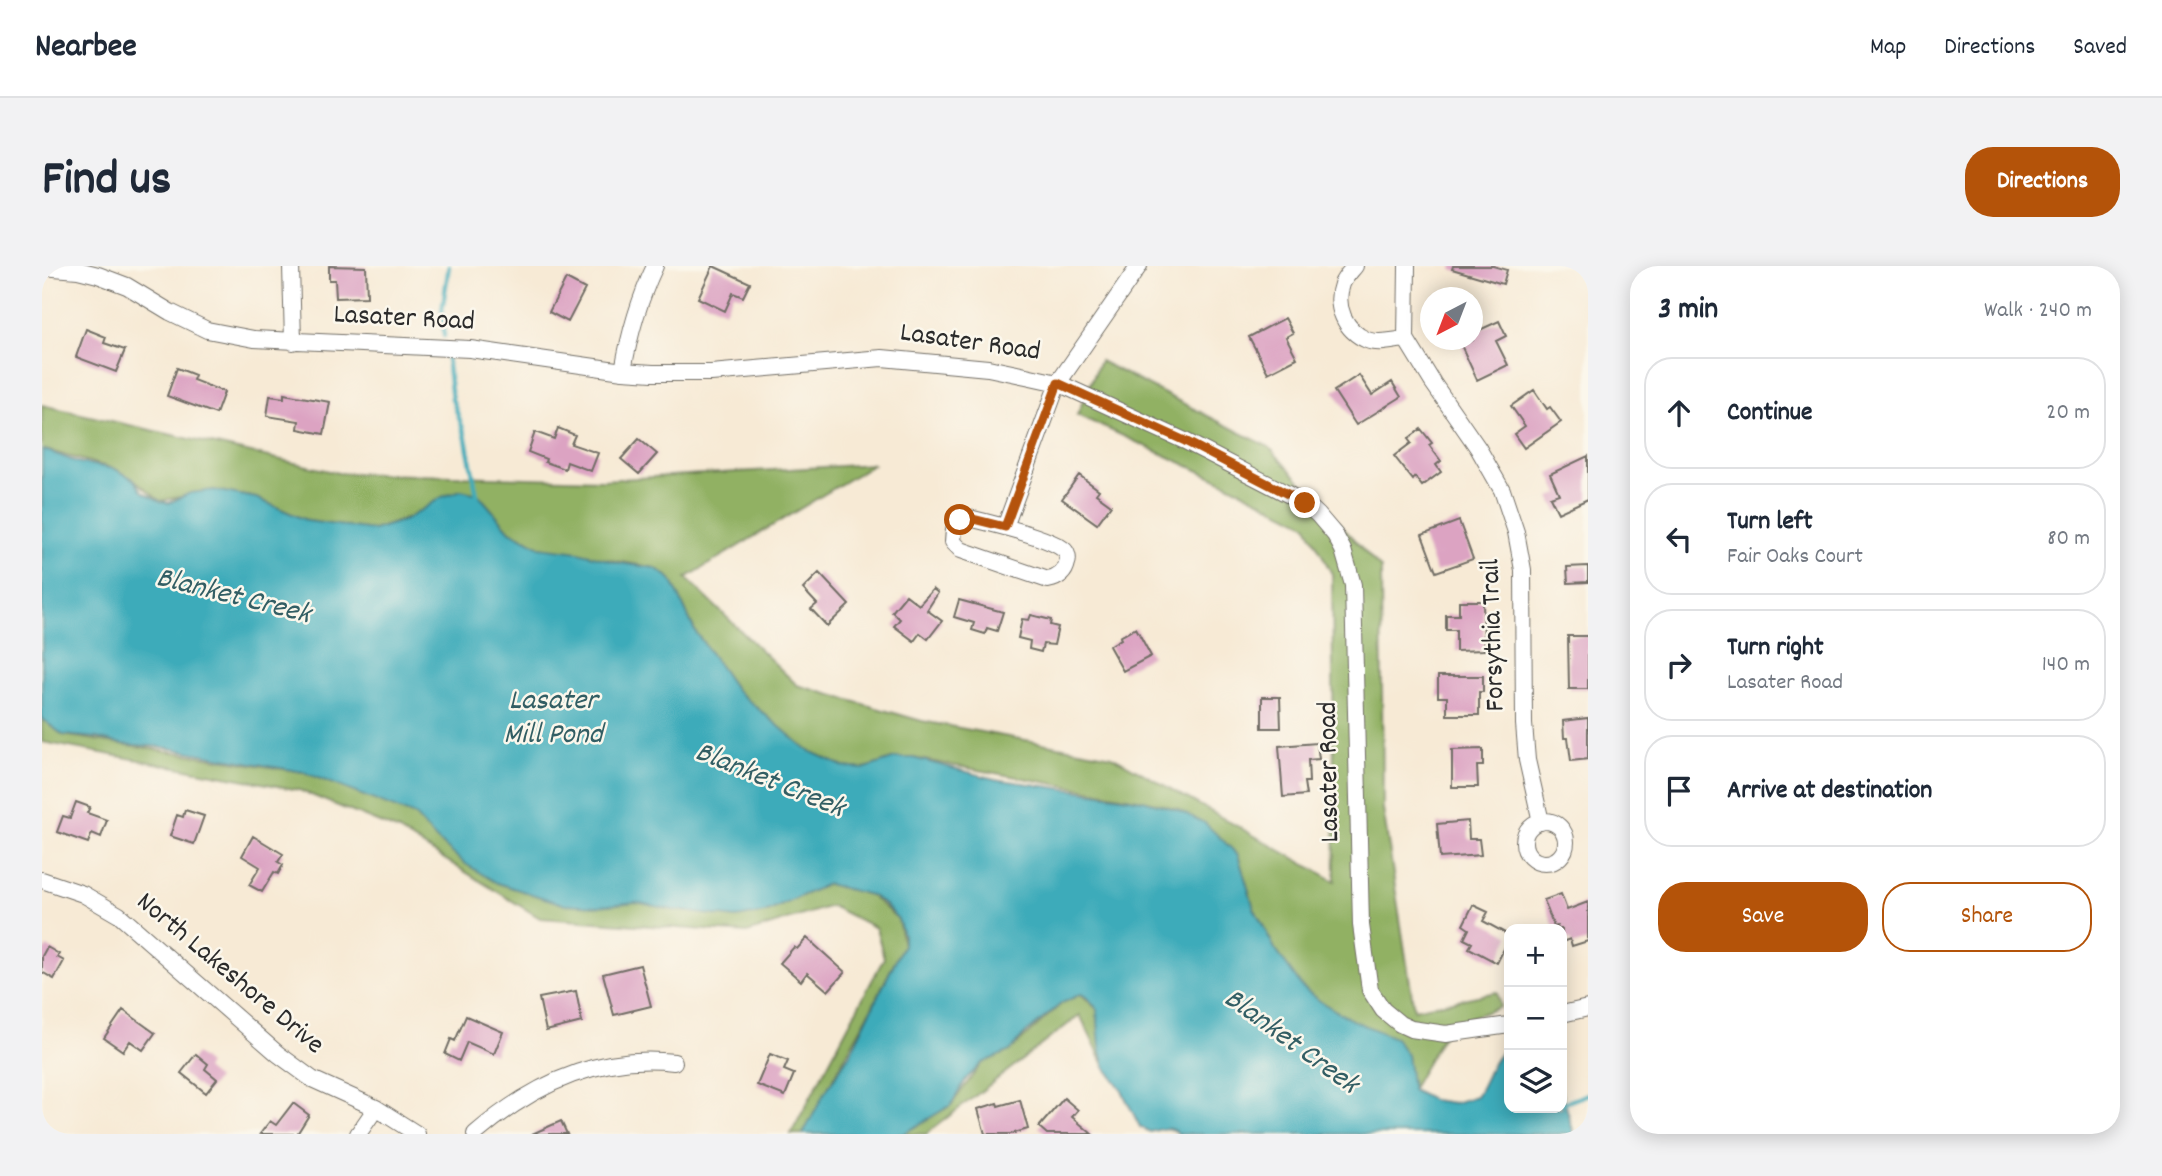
<!DOCTYPE html>
<html lang="en">
<head>
<meta charset="utf-8">
<style>
  body { margin:0; font-family:Dekko,sans-serif; background:#f2f2f3; color:#1f2937 }
  .controls { position:absolute; right:21px; bottom:21px; display:grid; overflow:hidden; border-radius:14px; box-shadow:0 4px 18px #0003 }
  .controls button { width:63px; height:63px; display:grid; place-items:center; padding:0; border:0; border-bottom:2px solid #e0e1e3; background:#fff; color:#1f2937; font:35px sans-serif }
  .compass { position:absolute; left:1378px; top:21px; width:63px; height:63px; border-radius:50%; background:#fff; box-shadow:0 4px 18px #0003; rotate:222deg }
  .stop { position:absolute; width:21px; height:21px; margin:-16px; border:5px solid #b45309; border-radius:50%; background:#fff }
  .stop.end { background:#b45309; border-color:#fff; box-shadow:0 2px 7px #0008 }
  .list { margin:0; padding:0; list-style:none }
  h2 { display:flex; justify-content:space-between; align-items:center; height:91px; margin:0; padding:0 28px; font-size:30px }
  h2 small { font-size:23px; font-weight:400; color:#747a83 }
  .list li { display:grid; grid-template-columns:46px 1fr auto; gap:21px; align-items:center; box-sizing:border-box; height:112px; margin:0 14px 14px; padding:0 14px; border:2px solid #e0e1e3; border-radius:28px }
  .list b { display:block; font-size:26px; white-space:nowrap }
  .list p { margin:0; font-size:23px; white-space:nowrap; color:#747a83 }
  .list em { font-size:23px; font-style:normal; color:#747a83 }
  .actions { display:flex; gap:14px; padding:21px 28px }
  .actions a { flex:1; padding:16px 0; border:2px solid #b45309; border-radius:28px; text-align:center; font-size:24px; color:#b45309 }
  .actions .main { background:#b45309; color:#fff }
  .icon { flex:none; width:38px; height:38px; fill:none; stroke:currentColor; stroke-width:2; stroke-linecap:round; stroke-linejoin:round }
  .map { position:relative; flex:none; width:1546px; height:868px; overflow:hidden; border-radius:28px }
  header { display:flex; align-items:center; gap:42px; box-sizing:border-box; height:98px; padding:0 35px; background:#fff; border-bottom:2px solid #e0e1e3 }
  header strong { font-size:33px }
  nav { display:flex; gap:38px; margin-inline-start:auto; font-size:24px }
  .intro { display:flex; align-items:center; justify-content:space-between; box-sizing:border-box; height:168px; padding:0 42px }
  h1 { margin:0; font-size:49px }
  .button { padding:18px 32px; border-radius:28px; background:#b45309; color:#fff; font-size:24px; font-weight:700 }
  main { display:flex; gap:42px; padding:0 42px }
  aside { flex:1; background:#fff; border-radius:28px; box-shadow:0 4px 18px #0003 }
  .map>svg:first-child { display:block }
  .forest { fill:#91b164; stroke:#5e6e48; stroke-width:2 }
  .water { fill:#3cabba; stroke:#346b72; stroke-width:2 }
  .lines { fill:none; stroke-linecap:round; stroke-linejoin:round }
  .stream { stroke:#3cabba; stroke-width:4.5 }
  .building { fill:#dca3c2 }
  .minor-casing { stroke:#726e66; stroke-width:18 }
  .minor { stroke:#fff; stroke-width:16 }
  .route { stroke:#b45309; stroke-width:9 }
  .labels { text-anchor:middle; dominant-baseline:central; stroke-width:5; stroke-linejoin:round; paint-order:stroke }
  .street-label { font-size:28px; fill:#2b2b2b; stroke:#fbf7ec }
  .water-label { font-size:30px; font-style:italic; fill:#325e64; stroke:#fbf7ec }
</style>
</head>
<body>
<header>
<strong>Nearbee</strong>
<nav><a>Map</a><a>Directions</a><a>Saved</a></nav>
</header>
<div class="intro"><h1>Find us</h1><a class="button">Directions</a></div>
<main>
<div class="map">
<svg width="1546" height="868" viewBox="0 0 1546 868">
  <rect width="100%" height="100%" fill="#fbf7ec"/>
  <filter id="ink" filterUnits="userSpaceOnUse"><feTurbulence type="fractalNoise" baseFrequency=".0143" numOctaves="2"/><feDisplacementMap in="SourceGraphic" scale="14" xChannelSelector="R" yChannelSelector="G"/><feConvolveMatrix kernelMatrix="1 2 1 2 8 2 1 2 1" color-interpolation-filters="sRGB"/></filter>
  <filter id="wash" filterUnits="userSpaceOnUse"><feTurbulence type="fractalNoise" baseFrequency=".00686" numOctaves="4" result="noise"/><feDisplacementMap in="SourceGraphic" scale="28" xChannelSelector="R" yChannelSelector="G"/><feGaussianBlur stdDeviation="1.57" result="paint"/><feColorMatrix in="noise" values="0 0 0 0 0 0 0 0 0 0 0 0 0 0 0 0 0 1.4 0 .05"/><feComposite in="paint" operator="in"/></filter>
  <g filter="url(#wash)">
    <rect width="100%" height="100%" fill="#f7ead5"/>
    <path class="forest" d="M1058 95 1227 181 1339 303 1341 543 1372 743 1455 726 1458 741 1407 759 1369 824 1365 789 1279 736 1260 721 1233 683 1212 642 1196 589 1136 543 1101 534 871 492H853L821 503 802 501 765 484 694 424 653 365 629 313 613 302 498 281 468 265 436 228 331 264 266 255 214 232 172 224 118 235 92 213 73 203 0 183V139L296 207 561 214 832 198 644 312 755 419 880 455 1070 490 1293 615 1290 308 1264 258 1186 218 1035 149Z
      M0 453 21 469 261 506 594 636 723 647 785 618 828 629 856 653 861 679 826 749 761 868H749L842 692 834 662 789 640 705 667 498 652 357 565 257 524 0 476Z
      M1039 728 1055 743 1058 781 1063 801 1038 749 884 868H861L909 839 940 797 968 785 1020 737Z"/>
    <path class="water" d="M0 183 35 196 73 203 92 213 101 226 118 235 127 237 148 227 172 224 214 232 266 255 331 264 363 254 400 231 419 224 436 228 468 265 498 281 537 286 577 297 613 302 629 313 653 365 694 424 765 484 802 501 821 503 853 492H871L953 513 1101 534 1136 544 1163 557 1196 589 1212 642 1233 683 1260 721 1279 736 1310 754 1353 772 1365 789 1370 824 1390 834 1412 837 1434 830C1446 813 1449 790 1467 781V842H1520V826L1532 868H1137C1128 859 1119 863 1108 866L1098 861 1079 823 1063 801 1058 781 1055 743 1046 732 1039 728 1020 737 983 768 968 785 940 797 924 813 909 839 861 868H761L782 828 809 786 861 679V669L856 653 841 637 828 629 785 618 723 647 694 652 631 644 594 636 557 640 521 638 455 617 422 597 394 573 373 550 261 506 120 481 80 478 55 472 21 469 0 453Z"/>
    <g class="lines">
      <path class="stream" d="M402 70 400 45 407 0
        M405 92 410 133 423 168 436 234
        M1520 838 1546 828"/>
    </g>
    <g id="blocks">
      <path class="building" d="M287 0 324 1 325 31 294 32 293 14H287Z
        M671 0 708 17 701 31 691 27 683 45 656 32Z
        M1411 0H1451L1465 4 1461 18 1410 3Z
        M524 13 543 23 526 56 507 46Z
        M1243 52 1251 67 1244 71 1255 92 1226 107 1207 71Z
        M1457 55 1464 70 1454 75 1466 99 1435 114 1419 79 1431 74V67Z
        M44 63 64 71 62 77 83 84 74 106 34 91Z
        M135 102 153 109 151 114 182 126 174 148 125 130Z
        M1317 109 1330 129 1350 116 1359 131 1314 159 1292 125Z
        M1492 124 1505 143 1508 141 1519 156 1482 182 1472 168 1483 160 1469 140Z
        M242 128 288 136 282 168 256 163 257 155 225 150 228 130 242 132Z
        M516 162 533 169 529 178 556 187 549 205 525 196 523 203 503 196 504 193 486 186 493 166 512 173Z
        M1379 163 1390 177 1387 179 1399 195 1394 199 1399 206 1380 220 1373 211 1371 214 1352 190 1369 177 1366 173Z
        M597 173 615 188 597 208 579 193Z
        M1546 190V233L1516 247 1508 231 1517 228 1508 208Z
        M1037 209 1057 224 1054 228 1069 239 1055 258 1020 233Z
        M1417 255 1431 293 1394 306 1380 269Z
        M1546 300V316L1526 317 1525 301Z
        M777 307 807 339 785 360 769 343 775 338 761 323Z
        M891 323 896 327 885 344 900 355 886 373 878 367 872 375 852 360 858 353 850 346 864 329 877 339Z
        M917 334 961 346 955 365 945 362 943 368 930 364 932 357 912 351Z
        M1417 335H1441L1442 384 1414 385V364H1404V349H1417Z
        M989 349 1009 354 1008 359 1016 361 1012 379 1001 378 999 386 987 383 988 375 976 372 980 353 987 354Z
        M1094 362 1109 390 1081 405 1067 380 1079 373 1078 371Z
        M1526 370H1546V423H1527Z
        M1396 410H1441V426H1437V449H1405V431H1396Z
        M1220 431H1238L1239 462H1220Z
        M1546 452V493L1529 495 1526 472H1522L1521 455Z
        M1275 477 1277 493 1266 494 1267 516H1262L1264 529 1241 531 1237 480Z
        M1441 483V500H1435L1436 521H1410V484Z
        M34 536 48 541 45 547 65 554 59 571 50 567 46 577 15 566 21 550 28 552Z
        M143 544 162 550 152 578 128 570 135 549 141 551Z
        M1426 555 1427 573H1437L1439 589 1398 592 1395 558Z
        M211 570 241 588 236 596 241 599 236 608 232 606 220 626 207 619 218 601 200 590Z
        M1519 628 1525 644 1546 636V675L1530 680 1528 673 1520 676V663H1516L1515 660 1512 661 1502 634Z
        M1431 639 1446 646 1441 655 1467 669V673L1455 697 1427 682 1430 677 1422 673 1427 663 1421 659Z
        M765 672 803 706 786 725 765 707 759 715 738 697 752 681 755 683Z
        M5 681 17 688 15 691 22 695 12 713 0 706V690Z
        M598 699 609 740 572 749 561 708Z
        M534 725 540 756 504 765 497 732Z
        M81 744 113 767 101 784 88 775 81 785 62 772Z
        M424 750 461 766 452 788 425 776 417 795 403 788 409 773 413 775Z
        M154 788 166 798 163 803 175 813 164 827 139 807Z
        M728 788 746 795 742 804 752 808 743 830 715 819Z
        M1022 832 1036 844 1030 851 1050 868H1005L997 861Z
        M978 834 986 863 969 868H943L936 843 955 837 956 840Z
        M251 837 267 849 255 868H218L228 855 234 859Z
        M519 855 525 868H490Z"/>
    </g>
  </g>
  <g filter="url(#ink)">
    <use href="#blocks" fill-opacity="0" stroke="#726e66" stroke-width="2"/>
    <g class="lines">
      <defs>
        <path id="minor" d="M249 0 251 76
          M1313 0C1309 5 1302 12 1300 18 1292 40 1303 65 1325 74 1337 79 1352 74 1364 73
          M1365 0 1364 73 1391 117 1436 182 1460 224 1474 266 1481 304 1482 458 1485 494 1499 556
          M0 1 36 4 56 9 85 20 128 46 165 64 212 73 428 83 581 105 611 107H669L840 92 946 102 984 110 1016 117 1143 175 1263 237 1276 249 1293 269 1301 284 1311 319 1319 659 1328 724 1341 744 1358 758 1369 763 1404 768 1467 759
          M581 105C587 69 597 34 613 0
          M927 252C948 257 1006 271 1021 283 1025 286 1027 292 1025 297 1023 307 1016 312 1006 314L919 284 911 276 912 263 918 254Z
          M963 261 1016 117 1097 0
          M1482 576a21 21 0 1 1 42 0a21 21 0 1 1-42 0Z
          M0 614 41 628 77 649 236 788 270 813 334 842 375 868
          M1520 748 1546 742
          M316 868 334 842
          M433 868C490 819 556 787 632 796"/>
      </defs>
      <use href="#minor" class="minor-casing"/>
      <use href="#minor" class="minor"/>
    </g>
  </g>
  <g class="lines" filter="url(#ink)">
    <path class="route" d="M918 254 927 252 963 261 1016 117 1143 175 1263 237"/>
  </g>
  <g class="labels">
    <g class="street-label">
      <text transform="translate(362 54) rotate(3)">Lasater Road</text>
      <text transform="translate(928 78) rotate(8)">Lasater Road</text>
      <text transform="translate(1453 369) rotate(-92)">Forsythia Trail</text>
      <text transform="translate(1289 506) rotate(-91)">Lasater Road</text>
      <text transform="translate(187 709) rotate(40)">North Lakeshore Drive</text>
    </g>
    <g class="water-label">
      <text transform="translate(191 332) rotate(14)">Blanket Creek</text>
      <text x="511" y="436">Lasater<tspan x="511" dy="34">Mill Pond</tspan></text>
      <text transform="translate(727 516) rotate(22)">Blanket Creek</text>
      <text transform="translate(1248 777) rotate(36)">Blanket Creek</text>
    </g>
  </g>
</svg>
<div class="controls">
<button>+</button>
<button>−</button>
<button><svg class="icon" aria-label="layers" viewBox="0 0 24 24"><path d="M12 4l9 5-9 5-9-5zM3 14l9 5 9-5"/></svg></button>
</div>
<svg class="compass" viewBox="-18 -18 36 36"><path d="M0-13l5 13h-10z" fill="#e53935"/><path d="M0 13l5-13h-10z" fill="#747a83"/></svg>
<div class="stop" style="left:918px;top:254px"></div>
<div class="stop end" style="left:1263px;top:237px"></div>
</div>
<aside>
<h2>3 min<small>Walk · 240 m</small></h2>
<ul class="list">
<li><svg class="icon" aria-label="ahead" viewBox="0 0 24 24"><path d="M12 20V5M6 11l6-6 6 6"/></svg><div><b>Continue</b></div><em>20 m</em></li>
<li><svg class="icon" aria-label="left" viewBox="0 0 24 24"><path d="M17 20v-9H6M10 6l-5 5 5 5"/></svg><div><b>Turn left</b><p>Fair Oaks Court</p></div><em>80 m</em></li>
<li><svg class="icon" aria-label="right" viewBox="0 0 24 24"><path d="M7 20v-9h11M14 6l5 5-5 5"/></svg><div><b>Turn right</b><p>Lasater Road</p></div><em>140 m</em></li>
<li><svg class="icon" aria-label="arrive" viewBox="0 0 24 24"><path d="M6 21V4h12l-3 4 3 4H6"/></svg><div><b>Arrive at destination</b></div></li>
</ul>
<div class="actions"><a class="main">Save</a><a>Share</a></div>
</aside>
</main>
</body>
</html>
